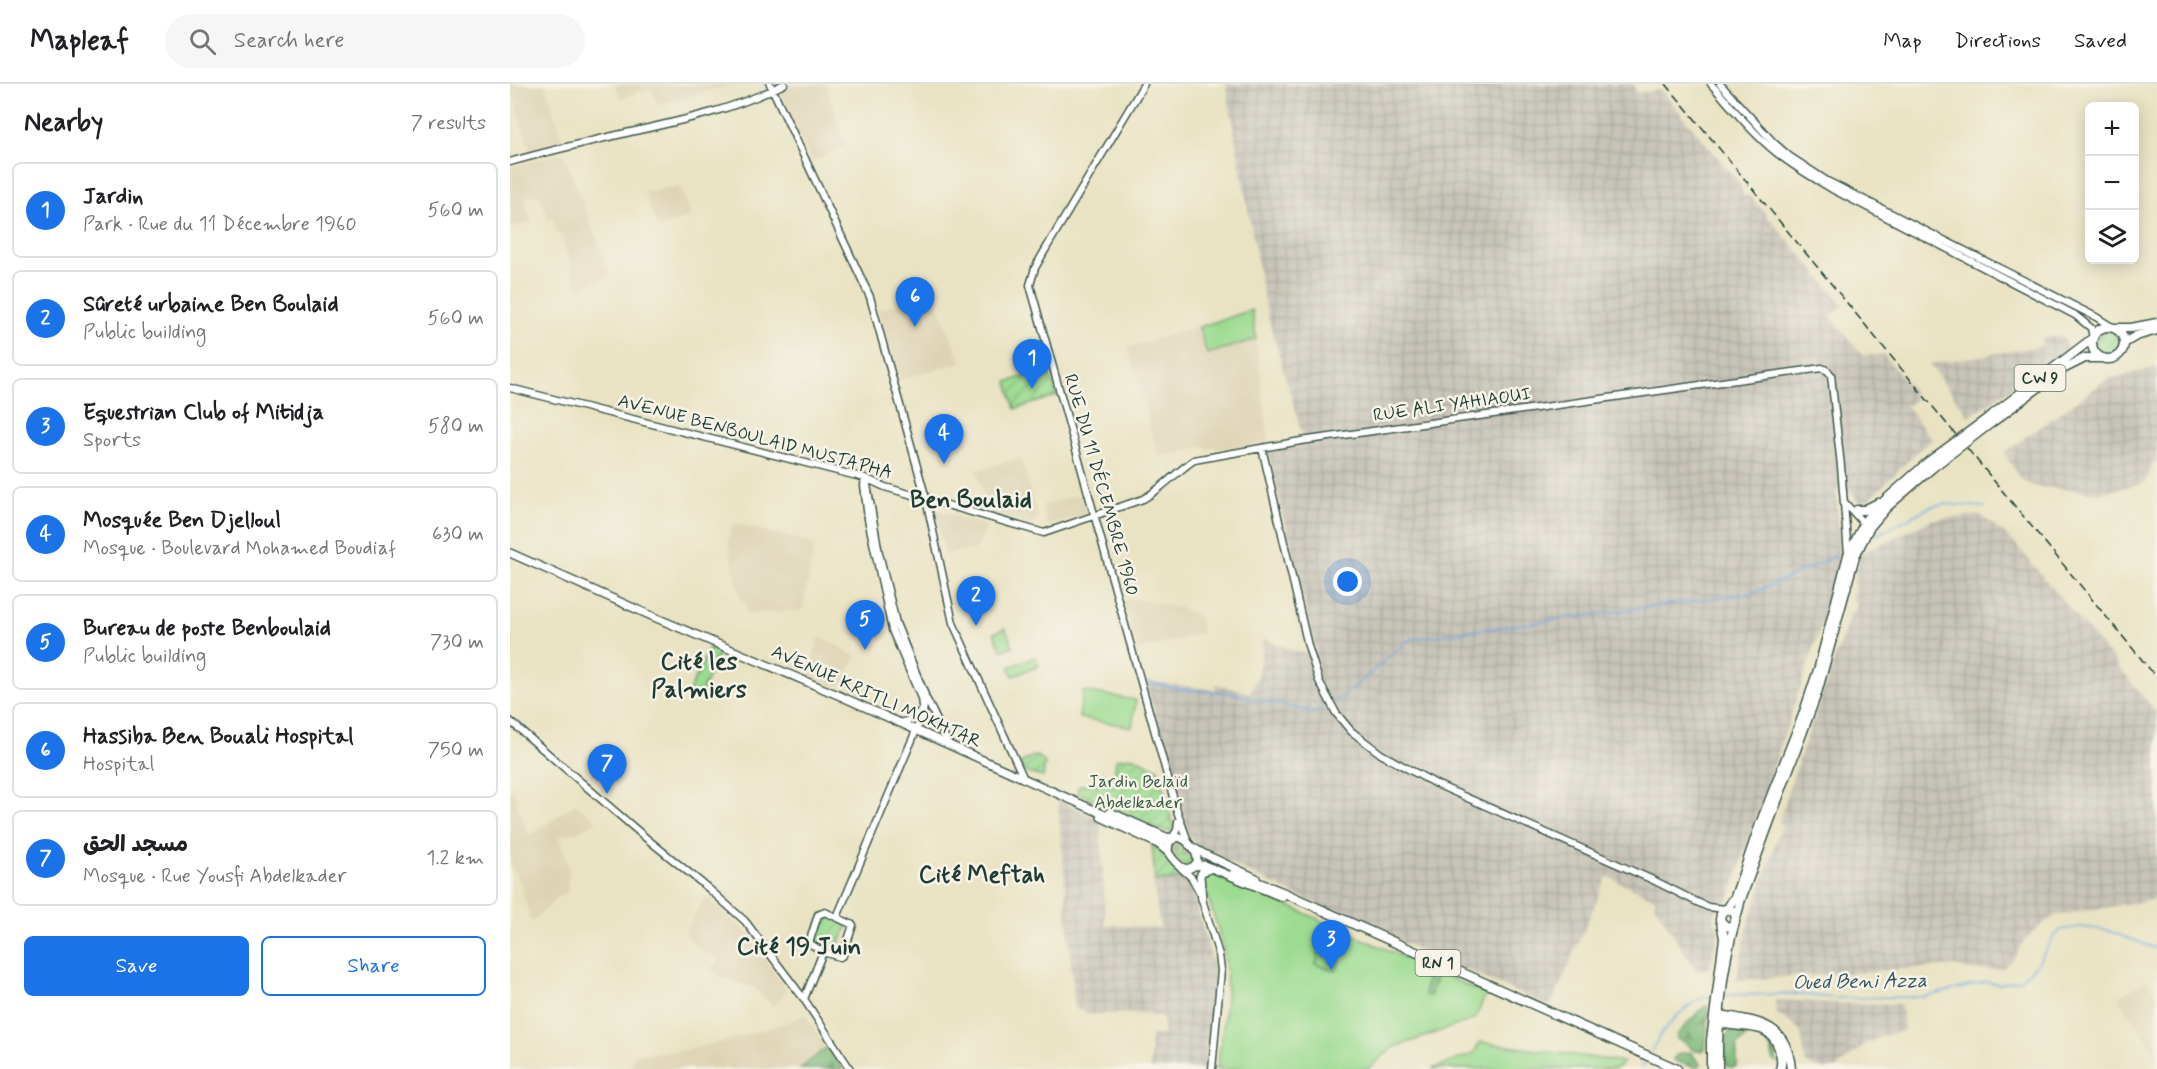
<!DOCTYPE html>
<html lang="en">
<head>
<meta charset="utf-8">
<style>
  body { margin:0; font-family:Mynerve,"Playpen Sans Arabic",sans-serif; background:#f6f6f6; color:#202124 }
  .controls { position:absolute; right:18px; top:18px; display:grid; overflow:hidden; border-radius:9px; box-shadow:0 3px 15px #0003 }
  .controls button { width:54px; height:54px; display:grid; place-items:center; padding:0; border:0; border-bottom:2px solid #e0e0e0; background:#fff; color:#202124; font:30px sans-serif }
  .you { position:absolute; left:838px; top:498px; width:21px; height:21px; margin:-15px; border:4px solid #fff; border-radius:50%; background:#1a73e8; box-shadow:0 0 0 9px #1a73e833 }
  .badge { display:grid; place-items:center; width:39px; height:39px; border-radius:50%; background:#1a73e8; color:#fff; font-size:20px; font-weight:700 }
  .pin { position:absolute; translate:-50% -50px; filter:drop-shadow(0 2px 3px #0008) }
  .pin::after { content:''; position:absolute; top:32px; width:21px; height:18px; background:inherit; clip-path:polygon(0 0,100% 0,50% 100%) }
  .list { margin:0; padding:0; list-style:none }
  h2 { display:flex; justify-content:space-between; align-items:center; height:78px; margin:0; padding:0 24px; font-size:26px }
  h2 small { font-size:20px; font-weight:400; color:#757577 }
  .list li { display:grid; grid-template-columns:39px 1fr auto; gap:18px; align-items:center; box-sizing:border-box; height:96px; margin:0 12px 12px; padding:0 12px; border:2px solid #e0e0e0; border-radius:9px }
  .list b { display:block; font-size:22px; white-space:nowrap }
  .list p { margin:0; font-size:20px; white-space:nowrap; color:#757577 }
  .list em { font-size:20px; font-style:normal; color:#757577 }
  .actions { display:flex; gap:12px; padding:18px 24px }
  .actions a { flex:1; padding:14px 0; border:2px solid #1a73e8; border-radius:9px; text-align:center; font-size:21px; color:#1a73e8 }
  .actions .main { background:#1a73e8; color:#fff }
  .icon { flex:none; width:33px; height:33px; fill:none; stroke:currentColor; stroke-width:2; stroke-linecap:round; stroke-linejoin:round }
  .map { position:relative; flex:none; width:1647px; height:985px; overflow:hidden }
  header { display:flex; align-items:center; gap:36px; box-sizing:border-box; height:84px; padding:0 30px; background:#fff; border-bottom:2px solid #e0e0e0 }
  header strong { font-size:28px }
  nav { display:flex; gap:33px; margin-inline-start:auto; font-size:21px }
  .search { width:420px; height:54px; background:#f6f6f6; display:flex; align-items:center; gap:15px; box-sizing:border-box; padding:0 21px; border-radius:33px; color:#757577; font-size:22px }
  main { display:flex }
  aside { flex:1; background:#fff }
  .map>svg:first-child { display:block }
  .built { fill:#ded4b5 }
  .industrial { fill:url(#industrial-grid) }
  .grass { fill:#9ddb91; stroke:#5e8c62; stroke-width:1.5 }
  .forest { fill:url(#forest-firs); stroke:#4e7c58; stroke-width:1.5 }
  .park { fill:url(#park-dots); stroke:#5e8c62; stroke-width:1.5 }
  .garden { fill:url(#garden-furrows); stroke:#5e8c62; stroke-width:1.5 }
  .lines { fill:none; stroke-linecap:round; stroke-linejoin:round }
  .stream { stroke:#71aae1; stroke-width:1.5 }
  .primary-tunnel { stroke:#c1c2a6; stroke-width:7; stroke-dasharray:7 3.5; stroke-linecap:butt }
  .secondary-casing { stroke:#3d5649; stroke-width:9 }
  .primary-casing { stroke:#3d5649; stroke-width:10 }
  .highway-casing { stroke:#3d5649; stroke-width:11 }
  .secondary { stroke:#fff; stroke-width:6 }
  .primary { stroke:#fff; stroke-width:7 }
  .highway { stroke:#fff; stroke-width:8 }
  .rail { stroke:#1f3d34; stroke-width:1.5; stroke-dasharray:9 4.5; stroke-linecap:butt }
  .highway-bridge-casing { stroke:#3d5649; stroke-width:11; stroke-linecap:butt }
  .highway-bridge { stroke:#fff; stroke-width:8 }
  .labels { text-anchor:middle; dominant-baseline:central; stroke-width:5; stroke-linejoin:round; paint-order:stroke }
  .shield { fill:#f7f3e8; stroke:#60746a; stroke-width:1.5 }
  .shield-label { font-size:16px; font-weight:bold; fill:#1f3d34 }
  .street-label { font-size:18px; fill:#1f3d34; stroke:#f7f3e8 }
  .park-label { font-size:18px; fill:#385d47; stroke:#f7f3e8 }
  .water-label { font-size:20px; font-style:italic; fill:#34585f; stroke:#f7f3e8 }
  .district-label { font-size:24px; font-weight:bold; fill:#1f3d34; stroke:#f7f3e8 }
</style>
</head>
<body>
<header>
<strong>Mapleaf</strong>
<div class="search"><svg class="icon" aria-label="search" viewBox="0 0 24 24"><circle cx="10" cy="10" r="6"/><path d="M15 15l6 6"/></svg>Search here</div>
<nav><a>Map</a><a>Directions</a><a>Saved</a></nav>
</header>
<main>
<aside>
<h2>Nearby<small>7 results</small></h2>
<ul class="list">
<li><span class="badge">1</span><div><b>Jardin</b><p>Park · Rue du 11 Décembre 1960</p></div><em>560 m</em></li>
<li><span class="badge">2</span><div><b>Sûreté urbaine Ben Boulaid</b><p>Public building</p></div><em>560 m</em></li>
<li><span class="badge">3</span><div><b>Equestrian Club of Mitidja</b><p>Sports</p></div><em>580 m</em></li>
<li><span class="badge">4</span><div><b>Mosquée Ben Djelloul</b><p>Mosque · Boulevard Mohamed Boudiaf</p></div><em>630 m</em></li>
<li><span class="badge">5</span><div><b>Bureau de poste Benboulaid</b><p>Public building</p></div><em>730 m</em></li>
<li><span class="badge">6</span><div><b>Hassiba Ben Bouali Hospital</b><p>Hospital</p></div><em>750 m</em></li>
<li><span class="badge">7</span><div><b>مسجد الحق</b><p>Mosque · Rue Yousfi Abdelkader</p></div><em>1.2 km</em></li>
</ul>
<div class="actions"><a class="main">Save</a><a>Share</a></div>
</aside>
<div class="map">
<svg width="1647" height="985" viewBox="0 0 1647 985">
  <defs>
    <pattern id="industrial-grid" width="8" height="8" patternUnits="userSpaceOnUse" patternTransform="scale(1.5)"><rect width="8" height="8" fill="#c8c4b8"/><path d="M0 4h8M4 0v8" fill="none" stroke="#aba99f"/></pattern>
    <pattern id="forest-firs" width="22" height="20" patternUnits="userSpaceOnUse" patternTransform="scale(1.5)"><rect width="22" height="20" fill="#7ebb7b"/><path d="M5 1l3.5 6h-7zM16 11l3.5 6h-7z" fill="#679966"/></pattern>
    <pattern id="park-dots" width="8" height="8" patternUnits="userSpaceOnUse" patternTransform="scale(1.5)"><rect width="8" height="8" fill="#9ddb91"/><path d="M2 2h.1M6 6h.1" fill="none" stroke="#87bd7e" stroke-width="1.8" stroke-linecap="round"/></pattern>
    <pattern id="garden-furrows" width="10" height="10" patternUnits="userSpaceOnUse" patternTransform="scale(1.5)"><rect width="10" height="10" fill="#9ddb91"/><path d="M-1 1l2-2M0 10L10 0M9 11l2-2" fill="none" stroke="#87bd7e"/></pattern>
  </defs>
  <rect width="100%" height="100%" fill="#f7f3e8"/>
  <filter id="ink" filterUnits="userSpaceOnUse"><feTurbulence type="fractalNoise" baseFrequency=".0167" numOctaves="2"/><feDisplacementMap in="SourceGraphic" scale="12" xChannelSelector="R" yChannelSelector="G"/><feConvolveMatrix kernelMatrix="1 2 1 2 8 2 1 2 1" color-interpolation-filters="sRGB"/></filter>
  <filter id="wash" filterUnits="userSpaceOnUse"><feTurbulence type="fractalNoise" baseFrequency=".008" numOctaves="4" result="noise"/><feDisplacementMap in="SourceGraphic" scale="24" xChannelSelector="R" yChannelSelector="G"/><feGaussianBlur stdDeviation="1.35" result="paint"/><feColorMatrix in="noise" values="0 0 0 0 0 0 0 0 0 0 0 0 0 0 0 0 0 1.4 0 .05"/><feComposite in="paint" operator="in"/></filter>
  <g filter="url(#wash)">
    <rect width="100%" height="100%" fill="#e9e3c3"/>
    <path class="built" d="M0 0H35L54 59 20 67Z
      M105 0H224L147 21 142 4 110 14Z
      M281 0H316L336 62 301 78 269 6Z
      M53 69 101 192 68 204 51 150 48 151 43 134 38 135 30 110 14 114 21 137 0 144V82Z
      M169 102 181 132 148 144 134 108Z
      M424 209 451 278 389 296 368 225Z
      M742 226 759 359 709 366 702 362 698 366 694 362 649 374 618 264Z
      M511 374 528 435 520 441 484 430 480 426V425L476 421 467 386Z
      M572 410 578 430 538 442 532 422Z
      M425 425 477 442 467 465 435 470Z
      M223 439 305 460 293 524 290 527 237 529 236 518H231L218 458Z
      M626 515 670 524 688 530 692 549 627 567 614 516Z
      M309 554 325 560 346 573 334 598 325 604 296 593Z
      M0 700 18 750 26 748 66 719 87 737 70 747 49 752 59 783 57 809 50 811 22 838 19 836 18 826 11 804 13 800 0 782Z
      M196 811 237 849 277 907 263 922 245 904 208 892 201 884 208 877 197 867 195 870 175 849Z
      M1637 896 1647 912V970L1608 913Z
      M295 931 317 963 290 985H120L124 970 176 966 216 957 278 938Z"/>
    <path class="industrial" d="M716 0H1124L1126 9 1151 6 1229 99 1234 113 1239 111 1334 221 1320 232 1352 271H1374L1403 307 1405 316 1396 322 1422 356 1409 366 1358 416 1352 418 1348 417 1339 405 1326 406 1330 463 1323 506 1219 815 1215 820H1209L1204 833 1208 847 1200 884 1186 886 1144 820 1146 815 1097 792 1045 913 1039 922 818 826 696 768 685 761 679 752 636 597 706 606 705 600 740 609 749 590 754 555 790 569H806L758 368 795 361 755 222Z
      M1553 252 1559 268 1459 332 1419 280 1532 262V254Z
      M1647 283V378L1643 377 1635 399 1590 409 1522 402 1510 394 1494 369 1596 296Z
      M1471 431 1504 458 1647 629V815L1544 832 1530 842 1513 858 1502 877 1492 885 1464 887 1445 882 1226 896 1238 841 1272 740 1269 737 1278 707 1341 529 1345 527 1347 519 1343 516 1345 485 1350 470 1424 435Z
      M548 716 590 736 595 841 650 844 643 797 678 794 680 797 703 881 704 893 695 985H640L641 951H654L653 932H640L639 929 578 930 572 926 565 925Z
      M1265 916 1322 919 1391 920 1394 947 1372 952 1357 959 1325 985H1314L1296 980 1291 949 1288 944 1267 930Z"/>
    <path class="grass" d="M742 226 746 255 697 270 689 243Z
      M495 544 503 562 492 567 484 549Z
      M525 573 529 582 503 592 499 583Z
      M573 607 626 616 622 643 569 634Z
      M700 787 976 910 965 935 882 964 858 985H707C711 952 719 916 716 883 713 854 701 825 693 797V792Z
      M970 958 1114 978 1106 985H922L963 970Z"/>
    <path class="forest" d="M914 881 928 888 920 912 915 911 916 892 913 885Z
      M1196 922 1199 925 1195 965 1191 967H1184L1176 959 1167 955V951L1189 927Z
      M1231 945C1254 948 1266 953 1267 979L1263 976C1262 962 1255 951 1240 949L1227 962V982L1222 984 1218 982 1213 974 1216 953 1219 948Z
      M317 963 333 985H290Z
      M1180 968 1191 981 1187 984 1168 978 1163 975 1168 970Z"/>
    <path class="park" d="M810 867 830 874 826 887 806 880Z"/>
    <path class="garden" d="M1586 259a12 12 0 1 1 24 0a12 12 0 1 1-24 0Z
      M538 285 547 312 505 325 497 298Z
      M200 562 210 567 190 612 186 614 180 610V605Z
      M523 672 529 673 535 679 533 693 517 689 510 681 512 678Z
      M624 673 648 685 663 742 661 747H652L568 709V703L570 701 603 699 606 675Z
      M666 756C676 757 683 766 685 775L682 780 673 781 662 770 660 762Z
      M642 761 648 764 666 786 678 794 645 797Z
      M312 830 338 841 326 868 301 857Z"/>
    <g class="lines">
      <path class="stream" d="M1364 452 1422 422 1435 420 1475 423
        M640 599 676 606 719 609 804 628 815 625
        M825 617 835 611 895 559 902 555 1243 509 1326 472
        M1213 911 1286 910 1324 914 1414 913 1476 898 1490 900 1510 896 1528 879 1543 853 1551 846 1570 843 1596 846 1647 865
        M1140 969C1150 948 1178 913 1203 912
        M1130 985 1137 976"/>
    </g>
  </g>
  <g filter="url(#ink)">
    <g class="lines">
      <path class="primary-tunnel" d="M655 758 699 778"/>
      <defs>
        <path id="secondary" d="M260 0 360 213 416 415 443 539 514 695
          M634 0 534 168 525 184 520 201 634 609 667 727 679 760
          M1201 0C1222 23 1242 49 1267 69 1284 83 1304 94 1322 105L1565 231 1581 244 1583 254
          M1210 0 1264 59 1279 72 1317 97 1586 233 1602 243
          M0 78C38 67 77 58 116 49 170 37 224 26 274 0
          M0 304 355 394 375 403 534 449 633 415C652 405 666 388 684 376L791 357 1312 284 1318 287 1321 291 1331 382 1338 470
          M752 364 798 562 809 597 826 629 841 647 871 670 926 700 1143 796 1187 818 1198 823 1215 825
          M355 395 354 401 358 435 382 546 411 614 412 622
          M1335 419 1356 442
          M417 616 439 661
          M0 637 136 754 198 804 235 837 294 915 340 985
          M390 639 399 636 410 628
          M660 757 667 746 668 737
          M671 784 682 794 690 809
          M691 812 709 871 711 886 702 985
          M315 828 343 841 333 871 330 873 313 868 299 859 308 831Z
          M327 833 413 630 415 611 386 539 369 469 356 395
          M294 915 313 868"/>
        <path id="primary" d="M0 469 144 533 328 611 653 757
          M600 728 656 753 664 754
          M591 733 648 760 658 768
          M668 753C678 756 688 767 687 778 677 793 665 779 658 768L659 758Z
          M679 761 694 770 746 794
          M684 782 694 781 772 813
          M692 815 690 792 692 788 702 784"/>
        <path id="highway" d="M1582 259a16 16 0 1 1 32 0a16 16 0 1 1-32 0Z
          M1603 244H1621L1647 239
          M1614 259 1626 252 1647 246
          M1478 334 1583 254
          M1481 339 1553 285 1575 274H1593
          M1347 426H1354L1368 419
          M724 789 772 808 1167 985
          M1217 825 1225 813 1250 740 1293 631 1309 583 1338 471 1357 434 1374 417 1418 378
          M1226 832 1223 827 1215 825 1211 830 1210 836C1225 856 1228 824 1231 815L1307 609 1345 472 1359 444 1377 423 1422 384
          M1206 933 1211 931C1249 938 1277 939 1281 985
          M1206 936C1223 948 1257 933 1268 962 1271 970 1273 977 1270 985
          M1201 985V956L1214 854 1211 838
          M1208 985C1207 938 1212 883 1225 838"/>
      </defs>
      <use href="#secondary" class="secondary-casing"/>
      <use href="#primary" class="primary-casing"/>
      <use href="#highway" class="highway-casing"/>
      <use href="#secondary" class="secondary"/>
      <use href="#primary" class="primary"/>
      <use href="#highway" class="highway"/>
      <path class="rail" d="M1156 0 1647 594"/>
      <defs>
        <path id="highway-bridge" d="M1418 378 1478 334
          M1422 384 1481 339"/>
      </defs>
      <use href="#highway-bridge" class="highway-bridge-casing"/>
      <use href="#highway-bridge" class="highway-bridge"/>
    </g>
  </g>
  <g class="labels">
    <g class="shield">
      <rect x="1504.5" y="281" width="51" height="26" rx="4.5"/>
      <rect x="905.5" y="866" width="45" height="26" rx="4.5"/>
    </g>
    <g class="shield-label">
      <text x="1530" y="294">CW 9</text>
      <text x="928" y="879">RN 1</text>
    </g>
    <g class="street-label">
      <text transform="translate(942 321) rotate(-8)">RUE ALI YAHIAOUI</text>
      <text transform="translate(245 353) rotate(15)">AVENUE BENBOULAID MUSTAPHA</text>
      <text transform="translate(591 401) rotate(74)">RUE DU 11 DÉCEMBRE 1960</text>
      <text transform="translate(366 613) rotate(24)">AVENUE KRITLI MOKHTAR</text>
    </g>
    <g class="park-label">
      <text x="628" y="698">Jardin Belaïd<tspan x="628" dy="21">Abdelkader</tspan></text>
    </g>
    <g class="water-label">
      <text transform="translate(1350 898) rotate(-1)">Oued Beni Azza</text>
    </g>
    <g class="district-label">
      <text x="461" y="416">Ben Boulaid</text>
      <text x="189" y="578">Cité les<tspan x="189" dy="28">Palmiers</tspan></text>
      <text x="472" y="791">Cité Meftah</text>
      <text x="289" y="863">Cité 19 Juin</text>
    </g>
  </g>
</svg>
<div class="controls">
<button>+</button>
<button>−</button>
<button><svg class="icon" aria-label="layers" viewBox="0 0 24 24"><path d="M12 4l9 5-9 5-9-5zM3 14l9 5 9-5"/></svg></button>
</div>
<div class="you"></div>
<div class="pin badge" style="left:522px;top:305px">1</div>
<div class="pin badge" style="left:466px;top:542px">2</div>
<div class="pin badge" style="left:821px;top:886px">3</div>
<div class="pin badge" style="left:434px;top:380px">4</div>
<div class="pin badge" style="left:355px;top:566px">5</div>
<div class="pin badge" style="left:405px;top:243px">6</div>
<div class="pin badge" style="left:97px;top:710px">7</div>
</div>
</main>
</body>
</html>
